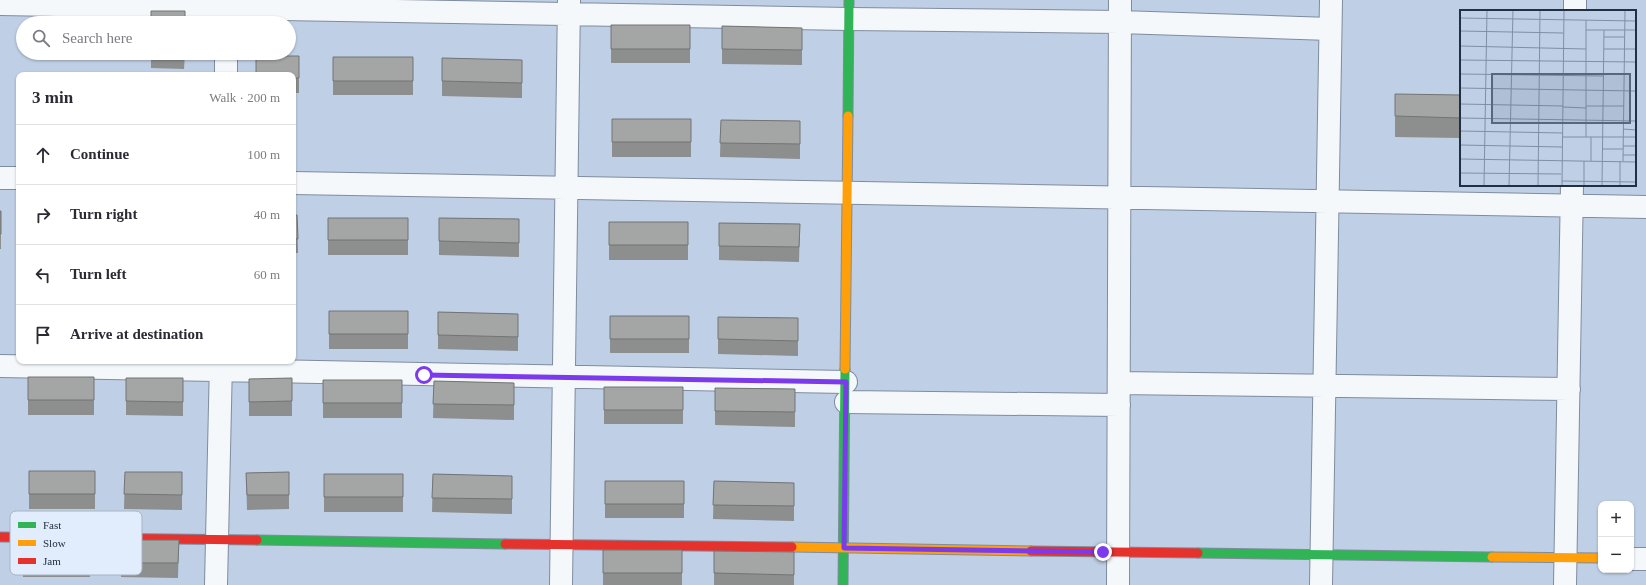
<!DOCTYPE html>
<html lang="en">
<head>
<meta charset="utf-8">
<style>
  body { margin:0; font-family:Georgia,serif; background:#f2f2f3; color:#2b2b33 }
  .controls { position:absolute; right:12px; bottom:12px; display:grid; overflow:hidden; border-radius:8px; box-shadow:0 1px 3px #0004 }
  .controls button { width:36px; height:36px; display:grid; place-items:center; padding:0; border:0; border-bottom:1px solid #e1e1e2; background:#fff; color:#2b2b33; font:20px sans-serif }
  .stop { position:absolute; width:12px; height:12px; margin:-9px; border:3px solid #7c3aed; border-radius:50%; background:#fff }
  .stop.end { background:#7c3aed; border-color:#fff; box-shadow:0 1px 4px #0008 }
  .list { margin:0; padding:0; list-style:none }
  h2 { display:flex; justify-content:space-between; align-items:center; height:52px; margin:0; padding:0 16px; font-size:17px }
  h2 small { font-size:13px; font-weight:400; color:#7c7c81 }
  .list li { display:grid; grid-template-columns:26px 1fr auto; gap:12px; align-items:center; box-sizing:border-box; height:60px; padding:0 16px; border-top:1px solid #e1e1e2 }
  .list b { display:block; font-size:15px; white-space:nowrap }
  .list em { font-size:13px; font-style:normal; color:#7c7c81 }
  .icon { flex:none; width:22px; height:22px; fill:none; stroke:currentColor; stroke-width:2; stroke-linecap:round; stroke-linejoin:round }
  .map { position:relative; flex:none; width:1646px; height:585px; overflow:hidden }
  .search { position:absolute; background:#fff; box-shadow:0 1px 3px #0004; left:16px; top:16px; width:280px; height:44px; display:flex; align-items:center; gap:10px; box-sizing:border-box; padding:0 14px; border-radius:22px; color:#7c7c81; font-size:15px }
  .panel { position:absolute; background:#fff; box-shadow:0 1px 3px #0004; left:16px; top:72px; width:280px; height:292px; border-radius:8px }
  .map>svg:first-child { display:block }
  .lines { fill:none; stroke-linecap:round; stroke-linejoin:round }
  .street-casing { stroke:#7f8c9f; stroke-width:24 }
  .fast-casing { stroke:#7f8c9f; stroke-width:11 }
  .slow-casing { stroke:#7f8c9f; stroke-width:11 }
  .jam-casing { stroke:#7f8c9f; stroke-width:11 }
  .street { stroke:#f5f8fb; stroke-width:22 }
  .fast { stroke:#30b455; stroke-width:9 }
  .slow { stroke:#ff9f0a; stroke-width:9 }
  .jam { stroke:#e5322d; stroke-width:9 }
  .wall { fill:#8d8e8e }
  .building { fill:#a4a5a5; stroke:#737474 }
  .route { stroke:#7c3aed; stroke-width:5 }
  .inset-road { fill:none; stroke:#808fa4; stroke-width:1 }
  .view { fill:#58687c; fill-opacity:0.15; stroke:#58687c; stroke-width:2 }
  .inset-edge { fill:none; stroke:#213043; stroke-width:2 }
  .key { fill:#e1ecfc; stroke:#a7b4c4; stroke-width:1 }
  .key-label { font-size:11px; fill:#213043 }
</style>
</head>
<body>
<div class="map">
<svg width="1646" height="585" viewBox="0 0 1646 585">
  <rect width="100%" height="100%" fill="#bfcfe5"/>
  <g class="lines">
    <defs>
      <path id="street" d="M0 4 849 19 1120 22 1330 29
        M1575 11V0
        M226 75V53
        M0 178H19
        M293 183 1646 207
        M0 366 846 382
        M1119 383 1569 389
        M846 402 1119 405
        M1631 559H1646
        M216 585 221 361
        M561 585 569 0
        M1118 585 1120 0
        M1321 585 1331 0
        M1565 585 1572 185"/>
      <path id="fast" d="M848 116 849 0
        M257 540 505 544
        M1198 553 1492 557
        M843 585 845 369"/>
      <path id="slow" d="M845 369 848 116
        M792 547 1031 551
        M1492 557 1601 558"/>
      <path id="jam" d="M0 537 257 540
        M505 544 792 547
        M1031 551 1198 553"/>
    </defs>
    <use href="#street" class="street-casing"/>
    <use href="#fast" class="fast-casing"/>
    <use href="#slow" class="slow-casing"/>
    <use href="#jam" class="jam-casing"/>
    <use href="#street" class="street"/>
    <use href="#fast" class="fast"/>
    <use href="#slow" class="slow"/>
    <use href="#jam" class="jam"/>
  </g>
  <path class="wall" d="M611 25H690V63H611Z
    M722 26 802 28V65L722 64Z
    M151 53H185L184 69 151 68Z
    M299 56V93H293V75Z
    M333 57H413V95H333Z
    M442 58 522 60V98L442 96Z
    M1461 95V138L1395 137V116Z
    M612 119H691V157H612Z
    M721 120 800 121V159L720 157Z
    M0 211H1V249H0Z
    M293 215H297L298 253H293Z
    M328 218H408V255H328Z
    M439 218 519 219V257L439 255Z
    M609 222H688V260H609Z
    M719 223 800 224 799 262 719 260Z
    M293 309H295V347H293Z
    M329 311H408V349H329Z
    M438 312 518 314V351L438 349Z
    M610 316H689V353H610Z
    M718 317 798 318V356L718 354Z
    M28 377H94V415H28Z
    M126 378H183V416L126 415Z
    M292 378V416H249V379Z
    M323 380H402V418H323Z
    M434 381 514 383V420L433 418Z
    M604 387H683V424H604Z
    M715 388 795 389V427L715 425Z
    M29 471H95V509H29Z
    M125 472H182V510L124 509Z
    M289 472V509L247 510 246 473Z
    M324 474H403V512H324Z
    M433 474 512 476V514L432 512Z
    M605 481H684V518H605Z
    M714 481 794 483V521L713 519Z
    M23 539H90V577H23Z
    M121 540H179L178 578 121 577Z
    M603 550H682V585H603Z
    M714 551 794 552V585H714Z"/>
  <path class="building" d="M151 11H185V23H151Z
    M611 25H690V49H611Z
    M722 26 802 28V50L722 49Z
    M151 53H184V54H151Z
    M256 56H299V78H293V75H256Z
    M333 57H413V81H333Z
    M442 58 522 60V83L442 81Z
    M1395 94 1461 95V118L1395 116Z
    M612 119H691V142H612Z
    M721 120 800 121V144L720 143Z
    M0 211H1V234H0Z
    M293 215H297L298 239H293Z
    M328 218H408V240H328Z
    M439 218 519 219V243L439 241Z
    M609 222H688V245H609Z
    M719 223 800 224 799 247 719 246Z
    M293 309H295V332H293Z
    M329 311H408V334H329Z
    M438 312 518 314V337L438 335Z
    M610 316H689V339H610Z
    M718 317 798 318V341L718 339Z
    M28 377H94V400H28Z
    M126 378H183V402L126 401Z
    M292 378V401L249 402V379Z
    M323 380H402V403H323Z
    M434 381 514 383V405L433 404Z
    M604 387H683V410H604Z
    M715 388 795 389V412L715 411Z
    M29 471H95V494H29Z
    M125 472H182V495L124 494Z
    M289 472V495H247L246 473Z
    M324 474H403V497H324Z
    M433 474 512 476V499L432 498Z
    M605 481H684V504H605Z
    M714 481 794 483V506L713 505Z
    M121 540H179L178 563H121Z
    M603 550H682V573H603Z
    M714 551 794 552V575L714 573Z"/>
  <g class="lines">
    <path class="route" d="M424 375 846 382 844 548 1103 552"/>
  </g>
  <g transform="translate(1460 10)">
    <rect width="176" height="176" fill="#bfcfe5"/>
    <path class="inset-road" d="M0 8 176 11M126 20H176M0 21 103 23M144 27H165M0 36 126 39M144 39H176M0 50 176 52M0 64 144 66M0 78 176 81M0 94 103 96M126 96H164M103 97 126 98M0 108 176 111M163 119 176 120M0 121 103 123M103 127H176M126 127V10M0 135 102 137M163 136H176M142 139H163M163 145H176M0 149 176 152M131 151V127M163 151 165 0M0 163 101 164M102 171 176 172M24 176 27 0M49 176 53 0M78 176 80 0M102 176 104 0M124 176V151M142 176 144 20M160 176V151"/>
    <path class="view" d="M32 64H170V113H32Z"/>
    <rect width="176" height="176" class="inset-edge"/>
  </g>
  <rect x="10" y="511" width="132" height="64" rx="6" class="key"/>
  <rect x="18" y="522" width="18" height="6" fill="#30b455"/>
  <rect x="18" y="540" width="18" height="6" fill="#ff9f0a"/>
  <rect x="18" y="558" width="18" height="6" fill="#e5322d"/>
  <g class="key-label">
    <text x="43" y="529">Fast</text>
    <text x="43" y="547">Slow</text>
    <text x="43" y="565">Jam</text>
  </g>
</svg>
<div class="controls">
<button>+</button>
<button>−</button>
</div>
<div class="stop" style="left:424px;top:375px"></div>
<div class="stop end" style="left:1103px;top:552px"></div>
<div class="search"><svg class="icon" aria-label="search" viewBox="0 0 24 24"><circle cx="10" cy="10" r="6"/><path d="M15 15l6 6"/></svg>Search here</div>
<section class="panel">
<h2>3 min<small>Walk · 200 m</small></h2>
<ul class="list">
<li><svg class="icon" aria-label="ahead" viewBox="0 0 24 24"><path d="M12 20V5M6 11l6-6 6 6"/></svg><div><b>Continue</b></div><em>100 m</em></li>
<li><svg class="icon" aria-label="right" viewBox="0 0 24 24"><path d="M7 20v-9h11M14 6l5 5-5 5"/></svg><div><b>Turn right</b></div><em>40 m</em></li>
<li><svg class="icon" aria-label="left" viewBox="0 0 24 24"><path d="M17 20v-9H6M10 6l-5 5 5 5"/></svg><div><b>Turn left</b></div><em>60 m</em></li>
<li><svg class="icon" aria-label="arrive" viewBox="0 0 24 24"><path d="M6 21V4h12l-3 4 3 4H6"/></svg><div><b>Arrive at destination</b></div></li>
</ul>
</section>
</div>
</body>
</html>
